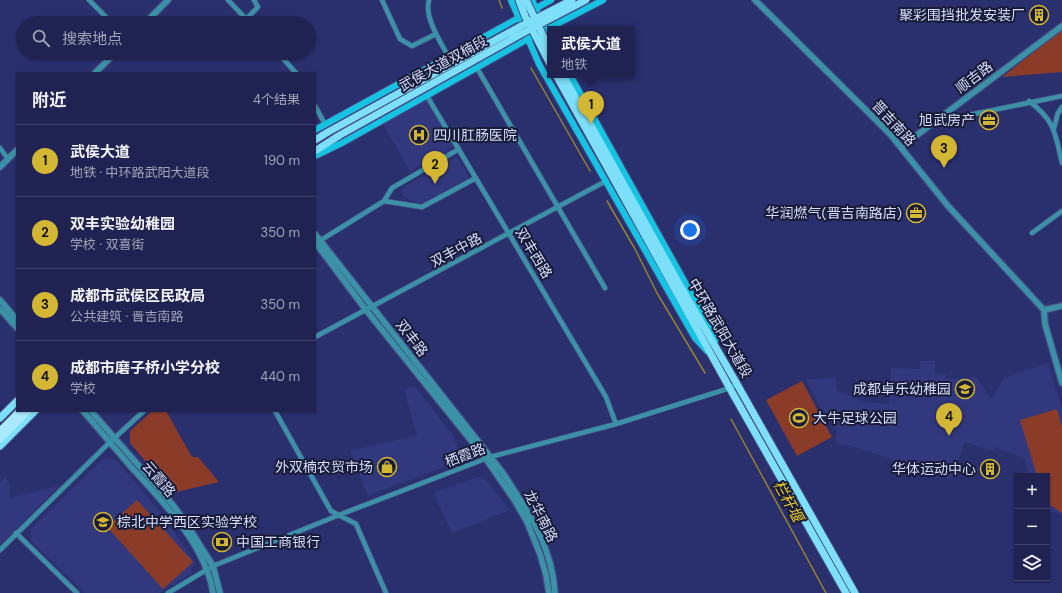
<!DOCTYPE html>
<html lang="zh">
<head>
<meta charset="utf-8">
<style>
  body { margin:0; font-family:"DM Sans","Noto Sans SC",sans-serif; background:#282b59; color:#f1f3f6 }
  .controls { position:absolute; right:12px; bottom:12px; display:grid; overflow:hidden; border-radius:0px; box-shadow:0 1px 3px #0004 }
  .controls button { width:36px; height:36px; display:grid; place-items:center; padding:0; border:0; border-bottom:1px solid #3d4069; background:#202352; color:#f1f3f6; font:20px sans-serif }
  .you { position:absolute; left:690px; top:230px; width:14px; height:14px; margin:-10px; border:3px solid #fff; border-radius:50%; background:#1a73e8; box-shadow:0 0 0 6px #1a73e833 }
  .badge { display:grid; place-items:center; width:26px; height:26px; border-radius:50%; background:#d4b635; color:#111; font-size:13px; font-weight:700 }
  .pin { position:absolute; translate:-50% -33px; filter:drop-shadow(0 1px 2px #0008) }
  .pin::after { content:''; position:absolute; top:21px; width:14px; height:12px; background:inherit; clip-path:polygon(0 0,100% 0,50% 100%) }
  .popup { position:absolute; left:547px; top:26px; width:88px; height:52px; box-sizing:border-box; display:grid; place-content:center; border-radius:0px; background:#202352; filter:drop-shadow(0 1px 3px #0005); font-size:13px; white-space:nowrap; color:#a2a4b8 }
  .popup b { font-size:15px; color:#f1f3f6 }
  .popup::after { content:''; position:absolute; left:50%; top:100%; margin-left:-8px; border:8px solid transparent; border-top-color:#202352 }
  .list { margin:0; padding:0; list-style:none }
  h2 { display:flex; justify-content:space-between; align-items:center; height:52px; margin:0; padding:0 16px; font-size:17px }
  h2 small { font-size:13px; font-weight:400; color:#a2a4b8 }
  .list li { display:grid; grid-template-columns:26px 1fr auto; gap:12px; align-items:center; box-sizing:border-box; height:72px; padding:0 16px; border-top:1px solid #3d4069 }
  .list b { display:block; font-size:15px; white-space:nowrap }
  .list p { margin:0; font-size:13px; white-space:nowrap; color:#a2a4b8 }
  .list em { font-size:13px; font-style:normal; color:#a2a4b8 }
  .icon { flex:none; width:22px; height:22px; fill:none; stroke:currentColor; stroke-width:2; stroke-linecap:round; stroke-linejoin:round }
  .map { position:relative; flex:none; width:1062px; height:593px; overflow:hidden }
  .search { position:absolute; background:#202352; box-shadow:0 1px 3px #0004; left:16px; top:16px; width:300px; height:44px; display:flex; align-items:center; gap:10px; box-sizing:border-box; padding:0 14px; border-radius:22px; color:#a2a4b8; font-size:15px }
  .panel { position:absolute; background:#202352; box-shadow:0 1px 3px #0004; left:16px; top:72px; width:300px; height:340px; border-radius:0px }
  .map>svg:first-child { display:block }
  .built { fill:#32387e }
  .green { fill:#8a3c28 }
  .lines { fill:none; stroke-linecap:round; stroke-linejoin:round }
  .stream { stroke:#97822e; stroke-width:1.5 }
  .minor-casing { stroke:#464b85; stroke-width:6 }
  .tertiary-casing { stroke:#464b85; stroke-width:8 }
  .secondary-casing { stroke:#464b85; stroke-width:8 }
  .primary-casing { stroke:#464b85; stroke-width:9 }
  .trunk-casing { stroke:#464b85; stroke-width:9 }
  .minor { stroke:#3b91a5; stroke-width:4.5 }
  .tertiary { stroke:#3b91a5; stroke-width:5.5 }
  .secondary { stroke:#16c3e3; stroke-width:6 }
  .primary { stroke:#7ee0f8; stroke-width:7 }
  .trunk { stroke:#a8eafb; stroke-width:7 }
  .primary-bridge-casing { stroke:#464b85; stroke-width:9; stroke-linecap:butt }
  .primary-bridge { stroke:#7ee0f8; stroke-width:7 }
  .labels { text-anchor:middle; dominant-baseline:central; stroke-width:4; stroke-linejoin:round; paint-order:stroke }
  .poi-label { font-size:14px; fill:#d7defd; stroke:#181c38; text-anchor:end }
  .street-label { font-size:14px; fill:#d7defd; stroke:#181c38 }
  .water-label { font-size:15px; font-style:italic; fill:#edcb31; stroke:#181c38 }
</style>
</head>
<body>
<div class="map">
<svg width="1062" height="593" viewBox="0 0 1062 593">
  <rect width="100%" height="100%" fill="#2a2f6e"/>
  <path class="built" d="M428 99 456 146 410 172 383 124Z
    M457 157 468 175V179L422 203 418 204 409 200 402 195 401 189Z
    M920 361H935V374H946V379L977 378 991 399 1005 377 1048 363 1062 409V515L1047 510V476H1029L1024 458 994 447 993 451 965 442 952 479 848 445 845 446 835 443 837 431 820 406 806 380 836 377 837 391 865 402 889 404 891 368 920 369Z
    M415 386 452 434 461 454 457 462 368 496 350 451 417 435 404 390Z
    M104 458 115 459 137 484 162 515 195 562 191 574 159 593H85L31 541V529Z
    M6 476 10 486 9 498 59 486 0 545V482Z
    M478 477 485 479 510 510 452 533 433 493Z"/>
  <path class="green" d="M1062 30V72L1002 77Z
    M802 381 832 437 797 456 766 400Z
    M1057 409 1062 427V513L1047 503V476H1037L1020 420Z
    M152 411H166L192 457H198L219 482 172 493 130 443V431Z
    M137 500 193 562 163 589 107 527Z"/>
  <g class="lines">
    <path class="stream" d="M499 0 502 8
      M531 68 590 171
      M607 201 635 249 657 293 705 373
      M731 419 826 593"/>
    <defs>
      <path id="minor" d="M89 0 112 23
        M228 0 250 23
        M382 0 400 39 412 46 436 34
        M429 0C424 17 440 41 448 56
        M246 19 258 7 254 0
        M278 53 296 73
        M477 68 605 288
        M427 96 606 397 616 424
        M1029 101C1055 121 1055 132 1062 163
        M315 106 325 124
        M941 117H959L1062 96
        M1054 128 1058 113 1062 107
        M0 148 8 159
        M384 201 392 188 459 149
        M1032 233 1062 211
        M321 240 384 201 422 207 476 178
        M315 337 606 181
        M275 411 331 511 356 524 386 593
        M16 533 77 593
        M0 550 110 442 144 411
        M168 593 213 566 339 515 490 457 616 424 730 388 737 384"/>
      <path id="tertiary" d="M755 0 890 134 948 206 1044 310
        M145 23 168 0
        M95 73 115 53
        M901 147 1062 26
        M0 167 17 150
        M315 234 503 473C528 512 552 545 555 593
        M315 242 366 310 486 459 515 501 527 522 540 554 546 575 549 593
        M0 300 17 320
        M0 309 17 328
        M1044 310 1045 324 1062 383
        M1044 310 1062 306
        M83 411C100 430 116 450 133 469 164 503 206 546 213 593
        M91 411 173 505 186 523 213 566 220 593"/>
      <path id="secondary" d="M511 0 539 64 695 338 707 351
        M532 0 550 38
        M570 75 708 324 715 341
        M315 130 551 0
        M315 156 342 143 528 39 603 0"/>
      <path id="primary" d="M556 75 733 394 846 593
        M563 75 678 282 737 384 855 593
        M315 140 328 132
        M315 151 340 135
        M0 418 17 401
        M0 446 35 411"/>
      <path id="trunk" d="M0 431 20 411
        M0 439 28 411"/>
    </defs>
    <use href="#minor" class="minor-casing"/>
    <use href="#tertiary" class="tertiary-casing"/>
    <use href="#secondary" class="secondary-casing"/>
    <use href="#primary" class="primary-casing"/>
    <use href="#trunk" class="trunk-casing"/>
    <use href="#minor" class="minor"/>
    <use href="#tertiary" class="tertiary"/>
    <use href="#secondary" class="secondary"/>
    <use href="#primary" class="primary"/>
    <use href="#trunk" class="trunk"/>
    <defs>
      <path id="primary-bridge" d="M519 0 525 16 550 64
        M526 0 550 50
        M328 132 521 26 572 0
        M340 135 521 34 586 0"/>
    </defs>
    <use href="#primary-bridge" class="primary-bridge-casing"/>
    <use href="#primary-bridge" class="primary-bridge"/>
  </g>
  <defs>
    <symbol id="building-ring" viewBox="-11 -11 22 22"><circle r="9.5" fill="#181c38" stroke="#d4b635" stroke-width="1.5"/><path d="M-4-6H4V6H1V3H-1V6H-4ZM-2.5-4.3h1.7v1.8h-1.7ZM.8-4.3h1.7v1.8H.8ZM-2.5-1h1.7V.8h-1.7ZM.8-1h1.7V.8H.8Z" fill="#d4b635"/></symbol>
    <symbol id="office-ring" viewBox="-11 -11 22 22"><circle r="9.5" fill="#181c38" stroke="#d4b635" stroke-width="1.5"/><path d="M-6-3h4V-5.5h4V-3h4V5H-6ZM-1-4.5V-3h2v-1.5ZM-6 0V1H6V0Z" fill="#d4b635"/></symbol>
    <symbol id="hospital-ring" viewBox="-11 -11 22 22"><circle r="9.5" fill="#181c38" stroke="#d4b635" stroke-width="1.5"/><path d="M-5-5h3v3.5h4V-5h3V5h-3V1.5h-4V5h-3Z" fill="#d4b635"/></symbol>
    <symbol id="school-ring" viewBox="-11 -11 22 22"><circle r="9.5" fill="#181c38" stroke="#d4b635" stroke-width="1.5"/><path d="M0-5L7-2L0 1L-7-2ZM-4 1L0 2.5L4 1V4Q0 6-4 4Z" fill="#d4b635"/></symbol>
    <symbol id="stadium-ring" viewBox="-11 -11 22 22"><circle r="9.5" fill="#181c38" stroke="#d4b635" stroke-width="1.5"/><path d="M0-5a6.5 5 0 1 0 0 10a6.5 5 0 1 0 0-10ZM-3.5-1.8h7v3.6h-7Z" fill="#d4b635"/></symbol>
    <symbol id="shop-ring" viewBox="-11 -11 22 22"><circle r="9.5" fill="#181c38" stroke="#d4b635" stroke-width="1.5"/><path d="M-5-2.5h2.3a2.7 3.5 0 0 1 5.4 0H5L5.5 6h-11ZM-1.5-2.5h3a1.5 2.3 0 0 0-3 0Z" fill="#d4b635"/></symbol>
    <symbol id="bank-ring" viewBox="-11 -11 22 22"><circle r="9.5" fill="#181c38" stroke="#d4b635" stroke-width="1.5"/><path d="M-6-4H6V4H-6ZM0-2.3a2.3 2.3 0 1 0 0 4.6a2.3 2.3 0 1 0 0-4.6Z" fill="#d4b635"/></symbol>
  </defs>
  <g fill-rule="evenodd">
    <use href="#building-ring" x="1028" y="4" width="22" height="22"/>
    <use href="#office-ring" x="978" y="109" width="22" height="22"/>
    <use href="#hospital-ring" x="408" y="124" width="22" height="22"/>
    <use href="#office-ring" x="905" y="202" width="22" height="22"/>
    <use href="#school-ring" x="954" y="378" width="22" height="22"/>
    <use href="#stadium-ring" x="788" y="407" width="22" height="22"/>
    <use href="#shop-ring" x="376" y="456" width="22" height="22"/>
    <use href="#building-ring" x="979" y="458" width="22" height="22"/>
    <use href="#school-ring" x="92" y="511" width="22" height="22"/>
    <use href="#bank-ring" x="211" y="531" width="22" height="22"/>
  </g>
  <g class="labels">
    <g class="poi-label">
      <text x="1025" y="15">聚彩围挡批发安装厂</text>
      <text x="975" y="120">旭武房产</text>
      <text x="433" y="135" text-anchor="start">四川肛肠医院</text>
      <text x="902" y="213">华润燃气(晋吉南路店)</text>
      <text x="951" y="389">成都卓乐幼稚园</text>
      <text x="813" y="418" text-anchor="start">大牛足球公园</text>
      <text x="373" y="467">外双楠农贸市场</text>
      <text x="976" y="469">华体运动中心</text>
      <text x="117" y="522" text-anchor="start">棕北中学西区实验学校</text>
      <text x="236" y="542" text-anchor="start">中国工商银行</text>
    </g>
    <g class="street-label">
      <text transform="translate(443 63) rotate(-29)">武侯大道双楠段</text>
      <text transform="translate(974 77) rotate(-37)">顺吉路</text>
      <text transform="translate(894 123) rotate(47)">晋吉南路</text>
      <text transform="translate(456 250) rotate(-28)">双丰中路</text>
      <text transform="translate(534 253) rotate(59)">双丰西路</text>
      <text transform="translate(720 328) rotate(60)">中环路武阳大道段</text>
      <text transform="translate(412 338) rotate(52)">双丰路</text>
      <text transform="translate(465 455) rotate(-21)">栖霞路</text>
      <text transform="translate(159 479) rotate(49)">云霞路</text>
      <text transform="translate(541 516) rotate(63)">龙华南路</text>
    </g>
    <g class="water-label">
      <text transform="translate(788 501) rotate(61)">栏杆堰</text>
    </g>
  </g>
</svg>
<div class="controls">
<button>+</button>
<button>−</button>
<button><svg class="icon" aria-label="layers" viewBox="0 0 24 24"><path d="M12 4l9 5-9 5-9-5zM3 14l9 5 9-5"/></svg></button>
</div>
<div class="you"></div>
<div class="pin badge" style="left:591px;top:124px">1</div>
<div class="popup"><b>武侯大道</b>地铁</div>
<div class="pin badge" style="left:435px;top:184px">2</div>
<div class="pin badge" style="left:944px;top:168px">3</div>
<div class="pin badge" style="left:949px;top:436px">4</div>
<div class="search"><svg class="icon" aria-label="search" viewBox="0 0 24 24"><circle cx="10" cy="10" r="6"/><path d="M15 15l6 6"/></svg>搜索地点</div>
<section class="panel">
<h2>附近<small>4个结果</small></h2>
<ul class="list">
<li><span class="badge">1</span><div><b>武侯大道</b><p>地铁 · 中环路武阳大道段</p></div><em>190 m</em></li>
<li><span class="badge">2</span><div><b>双丰实验幼稚园</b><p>学校 · 双喜街</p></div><em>350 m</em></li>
<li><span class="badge">3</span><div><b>成都市武侯区民政局</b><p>公共建筑 · 晋吉南路</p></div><em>350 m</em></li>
<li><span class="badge">4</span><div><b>成都市磨子桥小学分校</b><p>学校</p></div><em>440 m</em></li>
</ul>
</section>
</div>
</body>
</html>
